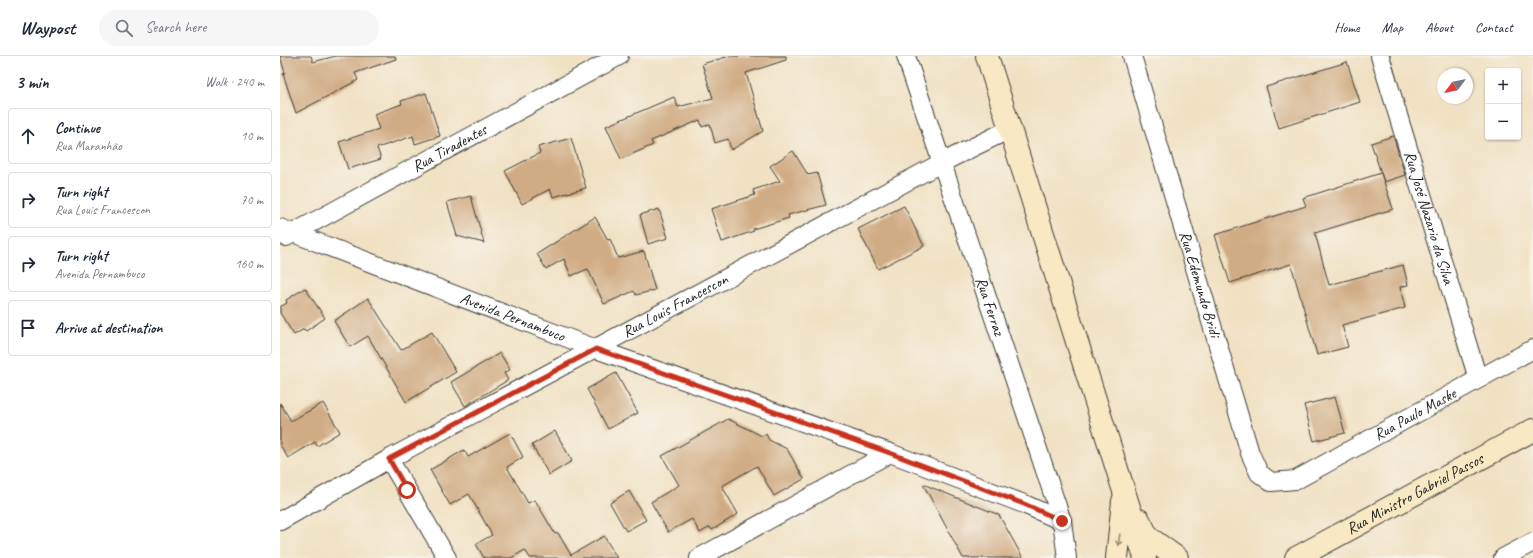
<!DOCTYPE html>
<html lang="en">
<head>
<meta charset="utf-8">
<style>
  body { margin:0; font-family:Caveat,sans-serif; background:#f6f6f7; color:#1f2937 }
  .controls { position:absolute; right:12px; top:12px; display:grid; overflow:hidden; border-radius:4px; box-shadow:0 1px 3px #0004 }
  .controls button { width:36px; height:36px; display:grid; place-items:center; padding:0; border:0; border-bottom:1px solid #e0e1e3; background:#fff; color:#1f2937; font:20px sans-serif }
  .compass { position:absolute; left:1157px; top:12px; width:36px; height:36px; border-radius:50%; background:#fff; box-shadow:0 1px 3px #0004; rotate:238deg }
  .stop { position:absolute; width:12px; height:12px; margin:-9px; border:3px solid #c8321e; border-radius:50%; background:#fff }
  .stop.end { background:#c8321e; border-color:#fff; box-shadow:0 1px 4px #0008 }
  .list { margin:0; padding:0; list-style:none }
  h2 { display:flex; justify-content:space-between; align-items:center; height:52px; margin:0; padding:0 16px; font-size:17px }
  h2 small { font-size:13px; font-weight:400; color:#747a83 }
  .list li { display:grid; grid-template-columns:26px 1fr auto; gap:12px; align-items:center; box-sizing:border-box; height:56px; margin:0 8px 8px; padding:0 8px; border:1px solid #e0e1e3; border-radius:4px }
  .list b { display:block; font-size:15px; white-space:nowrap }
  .list p { margin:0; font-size:13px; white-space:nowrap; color:#747a83 }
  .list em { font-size:13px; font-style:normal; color:#747a83 }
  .icon { flex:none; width:22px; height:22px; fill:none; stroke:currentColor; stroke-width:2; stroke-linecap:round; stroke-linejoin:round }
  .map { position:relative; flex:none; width:1253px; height:502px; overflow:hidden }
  header { display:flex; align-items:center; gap:24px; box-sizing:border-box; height:56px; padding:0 20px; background:#fff; border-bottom:1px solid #e0e1e3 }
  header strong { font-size:19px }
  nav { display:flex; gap:22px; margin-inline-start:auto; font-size:14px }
  .search { width:280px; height:36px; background:#f6f6f7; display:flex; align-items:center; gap:10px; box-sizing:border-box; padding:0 14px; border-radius:22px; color:#747a83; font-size:15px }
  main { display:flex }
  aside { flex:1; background:#fff }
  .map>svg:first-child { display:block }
  .building { fill:#d0ac84 }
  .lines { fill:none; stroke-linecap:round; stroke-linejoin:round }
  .street-casing { stroke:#3c3a35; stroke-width:20 }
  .secondary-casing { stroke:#3c3a35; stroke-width:24 }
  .street { stroke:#fff; stroke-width:18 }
  .secondary { stroke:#f8e8c3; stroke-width:22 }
  .oneway { stroke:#958c78 }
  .route { stroke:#c8321e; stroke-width:5 }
  .labels { text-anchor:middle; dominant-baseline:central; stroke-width:4; stroke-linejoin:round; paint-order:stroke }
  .street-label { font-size:16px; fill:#1c1c1c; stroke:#f7f3e8 }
</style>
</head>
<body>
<header>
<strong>Waypost</strong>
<div class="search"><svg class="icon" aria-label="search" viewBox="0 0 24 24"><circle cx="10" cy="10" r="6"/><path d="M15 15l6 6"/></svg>Search here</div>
<nav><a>Home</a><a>Map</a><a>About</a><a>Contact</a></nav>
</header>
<main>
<aside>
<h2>3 min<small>Walk · 240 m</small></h2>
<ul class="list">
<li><svg class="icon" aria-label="ahead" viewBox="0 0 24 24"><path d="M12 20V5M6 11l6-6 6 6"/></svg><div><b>Continue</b><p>Rua Maranhão</p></div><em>10 m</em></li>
<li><svg class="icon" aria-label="right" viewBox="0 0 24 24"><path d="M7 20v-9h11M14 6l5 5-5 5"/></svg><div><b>Turn right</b><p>Rua Louis Francescon</p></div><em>70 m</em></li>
<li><svg class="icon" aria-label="right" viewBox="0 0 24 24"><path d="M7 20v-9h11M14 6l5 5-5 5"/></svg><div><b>Turn right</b><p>Avenida Pernambuco</p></div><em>160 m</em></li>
<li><svg class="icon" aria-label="arrive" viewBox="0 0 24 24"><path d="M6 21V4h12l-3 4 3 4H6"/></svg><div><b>Arrive at destination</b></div></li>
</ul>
</aside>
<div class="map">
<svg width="1253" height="502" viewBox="0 0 1253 502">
  <rect width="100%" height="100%" fill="#f7f3e8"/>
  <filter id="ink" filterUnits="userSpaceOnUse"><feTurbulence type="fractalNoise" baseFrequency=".025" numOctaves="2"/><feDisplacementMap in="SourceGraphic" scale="8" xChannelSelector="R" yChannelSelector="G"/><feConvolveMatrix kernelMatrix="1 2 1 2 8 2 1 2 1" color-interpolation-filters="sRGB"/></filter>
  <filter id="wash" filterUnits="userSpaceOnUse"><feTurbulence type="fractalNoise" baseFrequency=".012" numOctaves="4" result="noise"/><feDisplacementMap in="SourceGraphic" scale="16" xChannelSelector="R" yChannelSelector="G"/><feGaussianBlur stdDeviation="0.9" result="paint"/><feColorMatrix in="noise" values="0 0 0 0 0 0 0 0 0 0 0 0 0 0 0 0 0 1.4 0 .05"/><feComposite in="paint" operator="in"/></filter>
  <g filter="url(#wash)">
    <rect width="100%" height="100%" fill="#f0e1c3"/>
    <g id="blocks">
      <path class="building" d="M0 0H31L33 6 56 0H115L116 3 75 17 78 24 16 57 3 18 5 17Z
        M450 0H506V4L466 17 483 75 451 94 448 83 435 87 430 68 422 71 420 64 371 85 373 89 341 103 326 70 394 41 398 51 433 42 422 8Z
        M1067 6 1080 46 999 72 986 31Z
        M146 37 160 80 135 88 133 80 97 92 101 103 68 113 59 86 99 73 94 58 122 48 121 45Z
        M1113 80 1125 119 1104 126 1091 87Z
        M291 82 306 132 273 141 270 133 242 148 225 115 260 97 258 91Z
        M513 95 528 119 537 117 546 149 508 159 509 162 473 173 474 175 442 186 431 153 475 139 473 134 500 125 490 110Z
        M1101 117 1113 153 1035 177 1049 229 1123 209 1128 229 1120 231 1125 252 1062 269 1068 291 1037 299 1011 208 950 227 935 179 1026 150 1023 142Z
        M191 140 204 187 177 180 167 146Z
        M624 150 644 190 598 213 578 173Z
        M379 153 388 182 368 188 360 159Z
        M315 161 328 184 330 183 338 202 364 195 375 234 356 239 354 235 324 248 308 213 291 220 284 203 266 213 257 198Z
        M25 232 45 262 26 275 24 273 14 279 0 257V251L7 247 6 244Z
        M88 242 121 294 152 276 176 316 126 346 88 280 70 291 54 265Z
        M220 297 230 314 224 317 228 324 185 350 171 326Z
        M336 317 358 357 328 373 307 333Z
        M1055 341 1065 377 1034 385 1024 349Z
        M0 347 11 365 43 347 60 376 37 390 35 386 8 402 0 389Z
        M448 363 482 380 486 378 489 384 507 393 524 423 494 440 477 410 442 430 458 458 432 474 430 471 420 477 412 463 388 476 371 446 399 429 382 400Z
        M275 375 292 405 269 419 252 389Z
        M230 377 243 401 227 411 248 447 255 444 275 478 278 477 291 499 324 480 337 502H250L245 494 231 502H204L196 488 212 479 189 438 170 449 150 414 184 394 188 401Z
        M643 428 719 459 743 502H683Z
        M349 435 366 464 346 475 330 447Z"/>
    </g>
  </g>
  <g filter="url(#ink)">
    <use href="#blocks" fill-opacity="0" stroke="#3c3a35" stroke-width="1"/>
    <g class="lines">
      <defs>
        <g id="street">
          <path id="s1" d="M626 0 782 465 787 502"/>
          <path id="s2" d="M852 0 970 397 979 417 991 426 1016 424 1253 293"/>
          <path id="s3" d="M1100 0 1198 323"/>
          <path id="s4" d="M0 172 316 293 610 397 744 448 782 465"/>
          <path id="s5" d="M6 181 339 0"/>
          <path d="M109 403 167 502"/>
          <path id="s6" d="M0 465 109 403 661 107 730 73"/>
          <path d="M419 502 610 397"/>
          <path d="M1223 502 1253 486"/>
        </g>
        <g id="secondary">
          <path d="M707 0 865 502"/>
          <path d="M859 464 868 481 897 502"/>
          <path d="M837 502 843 445"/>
          <path id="s7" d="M1016 502 1253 374"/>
        </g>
      </defs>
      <use href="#street" class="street-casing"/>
      <use href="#secondary" class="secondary-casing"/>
      <use href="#street" class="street"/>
      <use href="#secondary" class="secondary"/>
    </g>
    <defs><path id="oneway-shaft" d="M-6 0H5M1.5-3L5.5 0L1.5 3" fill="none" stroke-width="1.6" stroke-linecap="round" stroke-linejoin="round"/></defs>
    <use class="oneway" href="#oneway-shaft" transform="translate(839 484) rotate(97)"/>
  </g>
  <g class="lines" filter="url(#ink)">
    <path class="route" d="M127 434 109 403 316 293 610 397 744 448 782 465"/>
  </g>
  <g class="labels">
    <g class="street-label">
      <text stroke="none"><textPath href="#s5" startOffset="186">Rua Tiradentes</textPath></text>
      <text stroke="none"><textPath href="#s3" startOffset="169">Rua José Nazario da Silva</textPath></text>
      <text stroke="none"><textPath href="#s2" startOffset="238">Rua Edemundo Bridi</textPath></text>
      <text stroke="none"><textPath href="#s6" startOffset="450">Rua Louis Francescon</textPath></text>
      <text stroke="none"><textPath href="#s1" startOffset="264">Rua Ferraz</textPath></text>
      <text stroke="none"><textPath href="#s4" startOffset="249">Avenida Pernambuco</textPath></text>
      <text stroke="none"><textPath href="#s2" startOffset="612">Rua Paulo Maske</textPath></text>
      <text stroke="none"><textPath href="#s7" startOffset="135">Rua Ministro Gabriel Passos</textPath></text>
    </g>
  </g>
</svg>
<div class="controls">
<button>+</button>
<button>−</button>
</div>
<svg class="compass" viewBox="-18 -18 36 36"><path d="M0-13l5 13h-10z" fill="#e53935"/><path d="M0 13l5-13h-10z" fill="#747a83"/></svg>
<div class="stop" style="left:127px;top:434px"></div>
<div class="stop end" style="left:782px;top:465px"></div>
</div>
</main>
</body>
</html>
